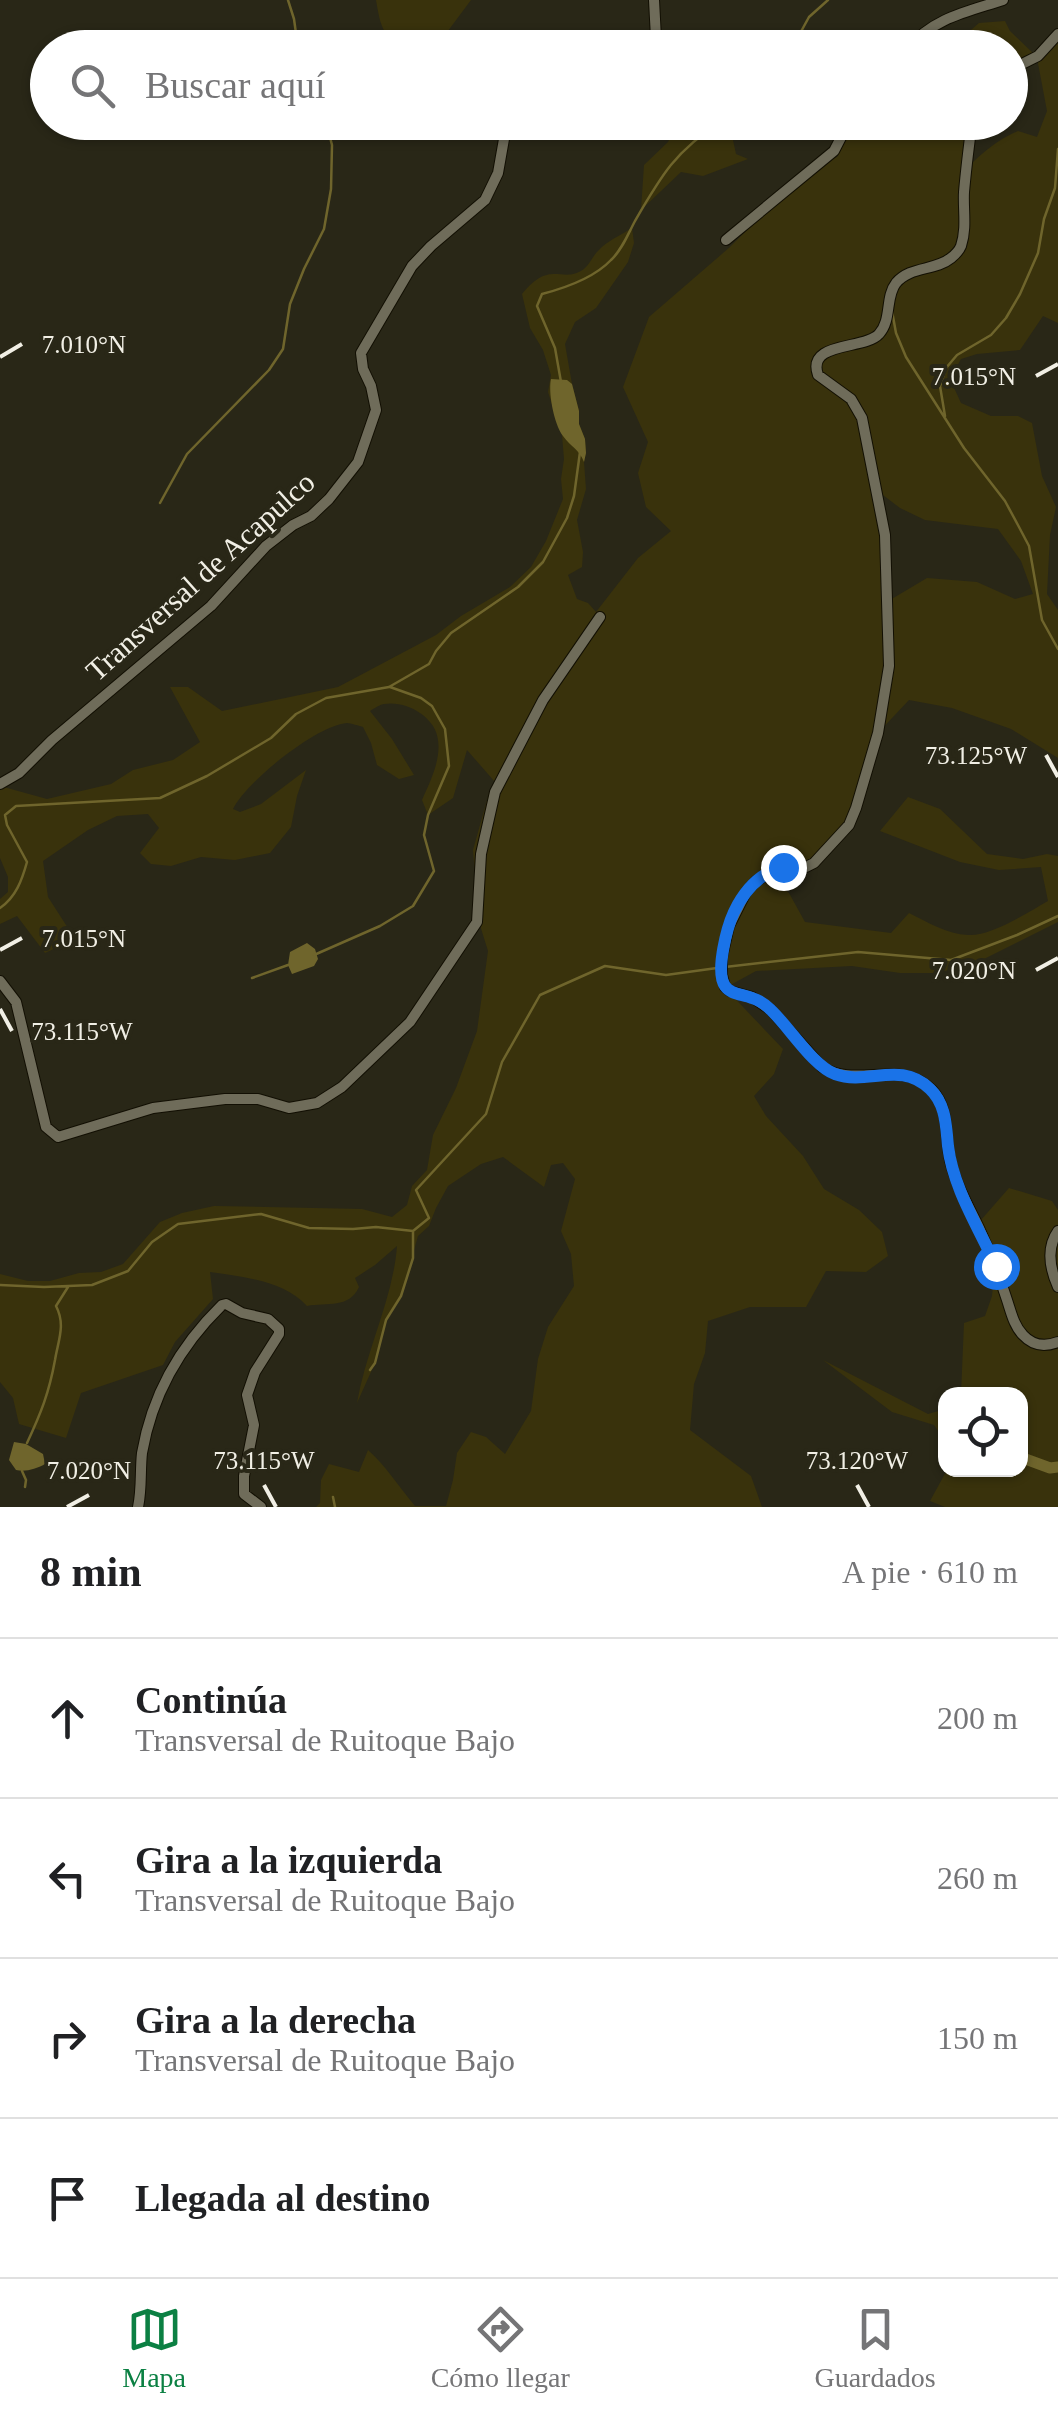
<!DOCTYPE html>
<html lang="es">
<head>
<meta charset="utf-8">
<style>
  body { margin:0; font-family:Georgia,serif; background:#f6f6f6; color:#202124 }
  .controls { position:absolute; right:30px; bottom:30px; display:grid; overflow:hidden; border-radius:20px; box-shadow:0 2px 8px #0004 }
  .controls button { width:90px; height:90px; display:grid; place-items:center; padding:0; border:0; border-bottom:2px solid #e0e0e0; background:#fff; color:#202124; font:50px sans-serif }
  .stop { position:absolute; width:30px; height:30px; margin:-22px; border:8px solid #1a73e8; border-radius:50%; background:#fff }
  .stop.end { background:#1a73e8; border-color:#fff; box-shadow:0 2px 10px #0008 }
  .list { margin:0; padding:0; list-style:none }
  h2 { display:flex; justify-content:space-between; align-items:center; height:130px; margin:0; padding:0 40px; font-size:42px }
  h2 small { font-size:32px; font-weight:400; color:#757577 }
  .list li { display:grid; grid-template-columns:65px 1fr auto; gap:30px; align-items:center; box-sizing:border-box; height:160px; padding:0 40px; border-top:2px solid #e0e0e0 }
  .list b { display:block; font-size:38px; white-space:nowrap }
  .list p { margin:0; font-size:32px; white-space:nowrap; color:#757577 }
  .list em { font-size:32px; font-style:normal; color:#757577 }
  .icon { flex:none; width:55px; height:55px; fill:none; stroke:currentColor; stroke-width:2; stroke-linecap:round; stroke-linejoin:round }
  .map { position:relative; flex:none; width:1058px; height:1507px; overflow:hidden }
  .search { position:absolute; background:#fff; box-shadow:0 2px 8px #0004; left:30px; right:30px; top:30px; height:110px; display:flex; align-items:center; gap:25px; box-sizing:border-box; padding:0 35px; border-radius:55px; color:#757577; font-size:38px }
  .sheet { height:770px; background:#fff }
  nav { display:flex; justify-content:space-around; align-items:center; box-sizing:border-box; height:140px; border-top:2px solid #e0e0e0; background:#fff; font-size:28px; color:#757577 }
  nav a { display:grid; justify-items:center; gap:5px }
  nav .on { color:#0b8043 }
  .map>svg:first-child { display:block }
  .green { fill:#39320c; fill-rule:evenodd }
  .water { fill:#6f652c }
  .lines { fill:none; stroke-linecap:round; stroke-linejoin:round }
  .stream { stroke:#6f652c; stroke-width:2.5 }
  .river { stroke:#6f652c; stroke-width:11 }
  .minor-casing { stroke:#120f03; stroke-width:12 }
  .minor { stroke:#6f6c5a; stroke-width:10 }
  .route { stroke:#1a73e8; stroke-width:12 }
  .ticks { fill:none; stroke:#f1efe5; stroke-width:4 }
  .labels { text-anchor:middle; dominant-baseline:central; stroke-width:8; stroke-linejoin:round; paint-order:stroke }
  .street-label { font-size:30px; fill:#f1efe5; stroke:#292717 }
  .ticks-label { font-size:25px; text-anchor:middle; fill:#f1efe5; stroke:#292717; stroke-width:8; stroke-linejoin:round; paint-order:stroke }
</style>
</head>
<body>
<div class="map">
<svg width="1058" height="1507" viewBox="0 0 1058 1507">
  <rect width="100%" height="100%" fill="#292717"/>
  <path class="green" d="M376 0H471L442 39 421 41 413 47C383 46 380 23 376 0Z
    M1005 21 1010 31 1037 57 1058 34V323L1043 316 1020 350 977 354 961 359 950 379 961 403 991 416H1018L1032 423 1042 476 1056 507 1050 535 1047 594 1058 610V758L1011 729 952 708 909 700 877 734 856 808 814 863 766 874 789 893 805 922 891 933 909 913C927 922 947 934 968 935 989 937 1029 912 1048 901L1041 867 999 870 960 862 880 831 908 797 940 809 987 854 1023 859 1047 854 1058 856V922L982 960 938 973H900L852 966 756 971 725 988 783 1049 774 1074 754 1096 766 1116 803 1156 824 1189 859 1210 882 1232 888 1256 866 1272 826 1271 806 1307H750L708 1321 705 1353 694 1384 690 1430 751 1476 762 1507H316L320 1503 321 1480 329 1464 359 1472 368 1450C386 1466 399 1487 415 1506H446L453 1480 457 1453 471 1432 486 1437 505 1454 531 1411 538 1359 548 1327 574 1286 571 1254 561 1231 575 1179 563 1163 551 1165 544 1187 503 1157 481 1164 448 1186 436 1208 429 1226 418 1236 401 1296 387 1320 375 1363 357 1403C366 1350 393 1299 397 1246L375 1265 355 1278 359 1287C349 1309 327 1302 307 1306 284 1280 242 1277 210 1272L213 1299 175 1342 163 1365 81 1393 66 1438 19 1424 13 1398 0 1382V1274L28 1281H50L79 1273 101 1272 123 1264 160 1222 182 1213 214 1206 362 1209 392 1217 407 1205 412 1186 427 1170 433 1135 456 1088 477 1031 488 951 479 922 473 850 489 793 495 782 467 750 453 798 428 815 422 800C430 782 441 760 438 740 436 717 406 700 384 704 381 704 373 709 370 711L392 739 414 775 399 779 377 765 371 743 363 727C360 726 350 723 347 723 317 725 246 782 233 809L240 812 261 804 306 770 297 796 291 827 270 853 235 860 201 857 171 866 151 864 140 853 159 828 148 814 117 816 88 830 43 861 48 897 75 939 45 953 17 916 0 924V899L8 892V877L0 858V786L47 799 111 784 133 770 173 760 200 742 170 687H188L222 711 338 687 436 635 461 616 510 587 531 567 546 541 563 499 561 479 564 459 562 435 548 392 551 375 543 350 530 328 522 294C551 258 562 285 584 269 590 264 593 255 599 250 607 241 621 235 632 228L634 243 628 262 596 308 575 322 565 344 572 384 579 411V424L585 439 586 453 584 462 586 489 577 520 583 552 582 567 568 575 577 599 588 603 596 612 638 558 671 531 646 507 638 473 648 442 623 387 649 317 730 247 814 163 837 157 849 123H972L967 168C983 152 997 140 1018 131L1037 137 1047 111 1037 58 1011 70 1010 48 942 47 946 43 963 37 979 23ZM875 489 900 508 925 520 998 529 1021 561 1033 594 1015 599 977 582 927 578 885 603 884 536Z
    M677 123H736L738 124 733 140 736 154 748 159 703 176 681 172 641 210 644 165 668 142Z
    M1009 1188 1052 1201 1058 1210V1507H945L930 1501 947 1470H1020V1394H961L964 1323 985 1316 992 1296 995 1267 978 1229 981 1220Z
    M823 1360 928 1414 945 1409V1441L934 1425 892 1412Z"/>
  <path class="water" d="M551 379 567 380 572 384 579 411V424L585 439 586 453 584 462C579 449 571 447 563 436 554 424 548 393 551 379Z
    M307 943 315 949 318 959 314 966 292 974 288 965 290 952Z
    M14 1442 26 1444 43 1454 45 1464C36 1469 26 1472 16 1470L9 1460Z"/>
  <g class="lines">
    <path class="stream" d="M288 0 294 19 298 48
      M792 48 809 17 828 0
      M892 311 896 333 906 357 964 448 1005 501 1019 527 1029 546 1042 620 1058 649
      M561 382 555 348 537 306 542 294C565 288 594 278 611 260 622 250 628 234 635 221 661 176 676 150 721 122
      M945 416 940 386 946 368 957 355 991 335 1006 318 1020 294 1038 253 1044 219 1055 188 1058 149
      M160 503 187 454 269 370 283 349 290 304 304 269 324 229 331 189 332 145 326 122
      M0 908C16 897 22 880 27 862L7 825 5 815 16 806 160 798 207 776 271 738 296 714 326 698 389 687 429 664 436 651 451 633 518 587 543 562 567 518 574 496 580 452
      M314 955 380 926 413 906 434 871 424 835 428 815 449 766 445 729 432 706 421 698 390 687
      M725 967 858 952 951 960 1017 935 1058 916
      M252 978 288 965
      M0 1285 44 1287 92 1285 128 1271 152 1242 178 1224 261 1214 309 1228 353 1229 376 1227 413 1231 429 1218 416 1190 486 1114 502 1062 540 995 605 966 666 975 717 968
      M370 1370 375 1363 386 1320 401 1296 413 1258V1232
      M27 1443C41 1413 49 1393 55 1360 58 1341 66 1325 56 1306L68 1287
      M22 1471 26 1480 25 1487
      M333 1497 335 1507"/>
    <path class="river" d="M1020 1457 1050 1468 1058 1467"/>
    <defs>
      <path id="minor" d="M654 48 656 38 654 0
        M909 48C932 18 970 11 1003 0
        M1010 70 1038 56 1058 34
        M972 122C969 145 966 169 964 192 963 210 967 228 961 246 959 251 956 254 951 258 935 271 910 266 896 283 885 297 892 320 879 334 865 350 806 341 818 375L851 399 862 418 885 535 889 666 878 733 856 808 849 825 814 863 806 867 776 869 756 881 746 892 729 926 722 957V975L725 987 730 991 752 997 771 1010 822 1067C856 1089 901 1058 932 1090 951 1110 944 1140 951 1164 957 1187 969 1207 979 1228 990 1252 999 1275 1007 1300 1011 1312 1014 1326 1023 1335 1033 1346 1045 1347 1058 1342
        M726 240 834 151 849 122
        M0 784 19 773 52 740 211 606 266 546 293 525 311 516 329 499 358 462 376 410 371 386 363 369 361 353 412 266 431 246 485 200 498 173 507 122
        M0 981 16 1002 46 1127 58 1137 153 1108 225 1099H258L289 1108 317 1103 342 1087 410 1022 477 922 481 854 495 792 543 700 600 617
        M1058 1231C1046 1248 1050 1269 1058 1287
        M138 1507C142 1489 140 1471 142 1453 152 1395 180 1346 222 1305L226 1304 242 1313 268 1319 279 1329V1334L255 1372 247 1395 254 1425 244 1476V1494L261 1507"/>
    </defs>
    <use href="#minor" class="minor-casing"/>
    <use href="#minor" class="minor"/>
  </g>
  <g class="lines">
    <path class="route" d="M783 867C760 873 744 891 734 912 727 927 715 972 725 986 731 995 743 994 752 998 759 1000 766 1005 771 1010 789 1027 814 1067 835 1074 868 1086 900 1060 930 1089 946 1104 946 1126 948 1146 953 1188 979 1228 996 1266"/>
  </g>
  <path class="ticks" d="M0 357 22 344M1036 376 1058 364M1046 755 1058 777M0 950 22 938M1036 970 1058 958M0 1009 12 1031M264 1485 276 1507M857 1485 869 1507M67 1507 89 1495"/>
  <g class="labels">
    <g class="street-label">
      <text transform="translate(200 576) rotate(-42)">Transversal de Acapulco</text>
    </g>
  </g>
  <g class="ticks-label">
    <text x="84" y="353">7.010°N</text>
    <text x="974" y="385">7.015°N</text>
    <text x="976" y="764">73.125°W</text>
    <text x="84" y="947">7.015°N</text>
    <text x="974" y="979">7.020°N</text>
    <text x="82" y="1040">73.115°W</text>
    <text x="264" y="1469">73.115°W</text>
    <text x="857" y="1469">73.120°W</text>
    <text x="89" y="1479">7.020°N</text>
  </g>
</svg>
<div class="controls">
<button><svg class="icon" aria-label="locate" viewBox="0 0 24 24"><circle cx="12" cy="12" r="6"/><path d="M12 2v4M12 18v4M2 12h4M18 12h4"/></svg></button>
</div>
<div class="stop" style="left:996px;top:1266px"></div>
<div class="stop end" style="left:783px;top:867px"></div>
<div class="search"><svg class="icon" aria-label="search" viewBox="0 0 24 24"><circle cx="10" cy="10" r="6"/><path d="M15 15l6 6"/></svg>Buscar aquí</div>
</div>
<section class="sheet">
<h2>8 min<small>A pie · 610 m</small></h2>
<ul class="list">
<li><svg class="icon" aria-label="ahead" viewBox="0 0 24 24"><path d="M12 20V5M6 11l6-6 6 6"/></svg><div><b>Continúa</b><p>Transversal de Ruitoque Bajo</p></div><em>200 m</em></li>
<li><svg class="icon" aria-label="left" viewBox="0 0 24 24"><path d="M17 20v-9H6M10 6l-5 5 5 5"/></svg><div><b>Gira a la izquierda</b><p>Transversal de Ruitoque Bajo</p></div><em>260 m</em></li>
<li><svg class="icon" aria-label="right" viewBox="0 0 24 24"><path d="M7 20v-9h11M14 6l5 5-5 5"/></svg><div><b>Gira a la derecha</b><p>Transversal de Ruitoque Bajo</p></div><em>150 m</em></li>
<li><svg class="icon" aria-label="arrive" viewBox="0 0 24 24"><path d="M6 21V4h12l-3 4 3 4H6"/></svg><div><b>Llegada al destino</b></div></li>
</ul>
</section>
<nav>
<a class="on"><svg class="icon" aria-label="map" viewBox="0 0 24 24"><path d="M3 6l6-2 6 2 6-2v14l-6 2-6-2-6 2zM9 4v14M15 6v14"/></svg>Mapa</a>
<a><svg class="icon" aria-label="directions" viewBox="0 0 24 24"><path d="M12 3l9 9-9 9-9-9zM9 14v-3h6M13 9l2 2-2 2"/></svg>Cómo llegar</a>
<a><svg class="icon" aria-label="saved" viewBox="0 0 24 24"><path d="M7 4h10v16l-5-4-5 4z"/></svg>Guardados</a>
</nav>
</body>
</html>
